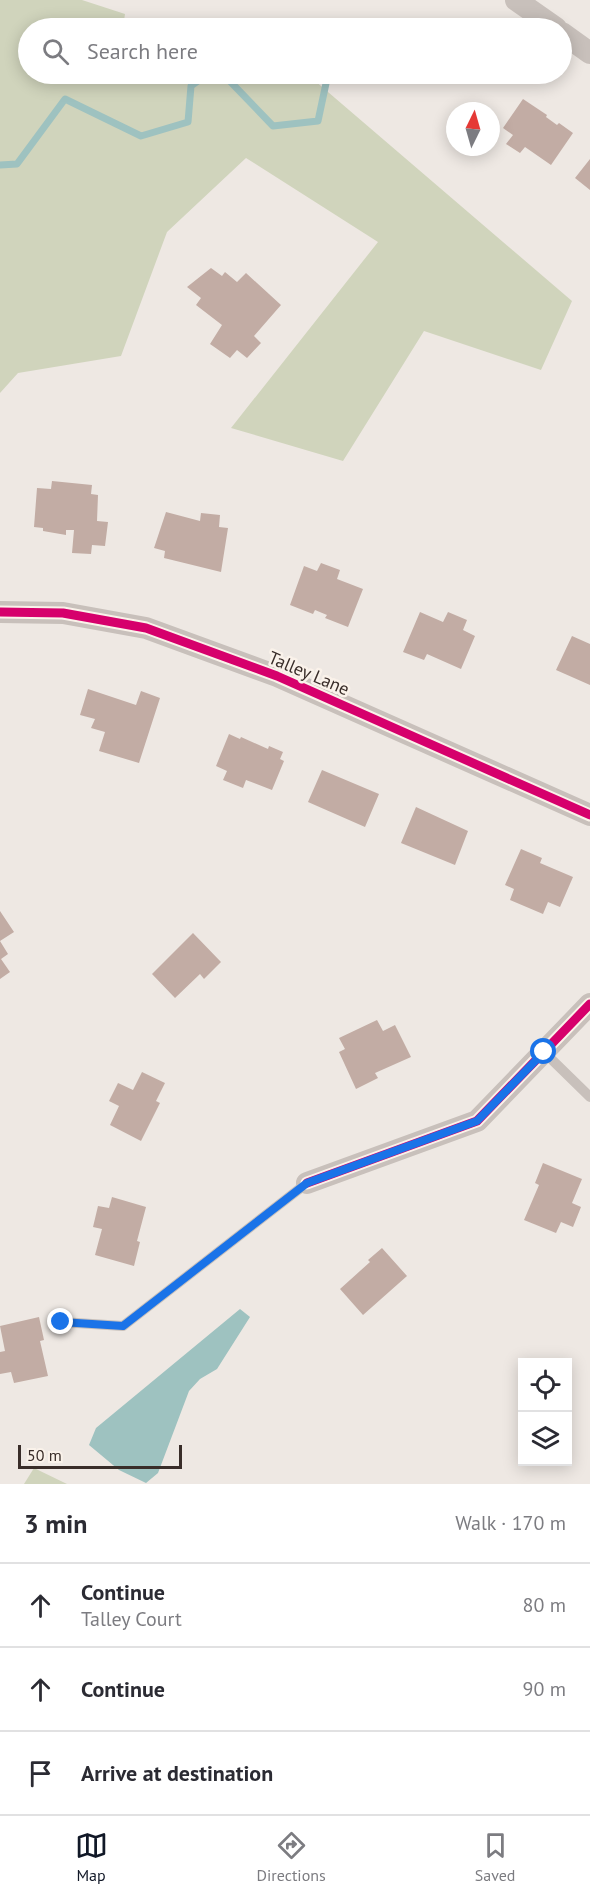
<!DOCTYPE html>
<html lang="en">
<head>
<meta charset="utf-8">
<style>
  body { margin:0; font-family:"PT Sans",sans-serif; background:#f7f7f7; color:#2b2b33 }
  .controls { position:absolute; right:18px; bottom:18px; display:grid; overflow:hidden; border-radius:0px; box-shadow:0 3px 15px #0003 }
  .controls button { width:54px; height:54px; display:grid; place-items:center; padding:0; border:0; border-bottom:2px solid #e1e1e2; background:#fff; color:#2b2b33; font:30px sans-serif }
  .compass { position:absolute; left:446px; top:102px; width:54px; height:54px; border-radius:50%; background:#fff; box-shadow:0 3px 15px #0003; rotate:5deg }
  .scale { position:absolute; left:18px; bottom:15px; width:164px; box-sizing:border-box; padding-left:6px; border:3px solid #392d29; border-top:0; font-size:16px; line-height:21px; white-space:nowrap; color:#392d29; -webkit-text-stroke:4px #faf2ea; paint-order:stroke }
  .stop { position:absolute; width:18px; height:18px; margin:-14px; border:4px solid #1a73e8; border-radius:50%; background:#fff }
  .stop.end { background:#1a73e8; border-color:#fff; box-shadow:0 2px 6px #0008 }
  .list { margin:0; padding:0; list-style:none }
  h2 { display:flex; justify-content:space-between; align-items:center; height:78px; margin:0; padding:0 24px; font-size:26px }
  h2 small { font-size:20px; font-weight:400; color:#7c7c81 }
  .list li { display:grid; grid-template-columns:39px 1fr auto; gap:18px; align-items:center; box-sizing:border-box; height:84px; padding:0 24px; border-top:2px solid #e1e1e2 }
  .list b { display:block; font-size:22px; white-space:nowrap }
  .list p { margin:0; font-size:20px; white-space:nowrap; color:#7c7c81 }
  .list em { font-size:20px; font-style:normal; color:#7c7c81 }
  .icon { flex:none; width:33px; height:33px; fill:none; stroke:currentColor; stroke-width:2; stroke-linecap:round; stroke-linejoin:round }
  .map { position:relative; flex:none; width:590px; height:1484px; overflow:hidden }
  .search { position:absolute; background:#fff; box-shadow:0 3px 15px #0003; left:18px; right:18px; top:18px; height:66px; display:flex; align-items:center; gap:15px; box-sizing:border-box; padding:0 21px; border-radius:33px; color:#7c7c81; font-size:22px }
  .sheet { height:330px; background:#fff }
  nav { display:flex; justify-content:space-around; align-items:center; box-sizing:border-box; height:84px; border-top:2px solid #e1e1e2; background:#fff; font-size:16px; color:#7c7c81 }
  nav a { display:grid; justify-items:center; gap:3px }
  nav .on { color:#111827 }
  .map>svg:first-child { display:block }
  .green { fill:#d0d4bc }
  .water { fill:#9ec2c0 }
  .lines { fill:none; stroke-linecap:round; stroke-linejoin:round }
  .stream { stroke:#9ec2c0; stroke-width:7 }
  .building { fill:#c2aca4 }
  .lane { stroke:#c8c0bb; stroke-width:10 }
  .street { stroke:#c8c0bb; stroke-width:22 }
  .cycleway-casing { stroke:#faf2ea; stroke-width:13 }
  .cycleway { stroke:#d6006c; stroke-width:9 }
  .route { stroke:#1a73e8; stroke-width:8 }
  .labels { text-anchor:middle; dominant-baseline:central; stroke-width:5; stroke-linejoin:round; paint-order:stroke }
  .street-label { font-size:18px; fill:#392d29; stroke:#faf2ea }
</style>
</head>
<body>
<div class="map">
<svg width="590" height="1484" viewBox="0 0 590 1484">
  <rect width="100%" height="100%" fill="#eee8e3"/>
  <path class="green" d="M0 0H82L125 14 123 28H28V74H126L221 82 225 74H307L572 301 541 370 424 331 343 461 231 428 378 242 246 158 167 232 121 356 18 373 0 393Z
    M34 1468 67 1484H24Z"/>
  <path class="water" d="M240 1309 250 1317 217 1369 200 1379 189 1391 158 1473 146 1483 119 1470 89 1445 96 1428Z"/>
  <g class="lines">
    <path class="stream" d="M223 74 273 126 318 121 328 74
      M0 165 17 164 65 99 141 136 188 122 191 86 208 74"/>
  </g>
  <path class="building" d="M523 99 547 115 546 117 557 125 559 123 573 133 551 165 525 147 520 153 506 144 513 135 503 128Z
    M590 159V190L575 178Z
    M211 268 222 276 225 272 237 282 246 273 281 305 254 336 261 343 247 358 237 350 230 358 210 344 222 325 196 305 201 298 187 287Z
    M52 481 92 485 91 494 98 495 97 521 108 522 105 546 92 545 91 554 72 553 74 530H66V535L43 531V528L34 527 37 488 51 489Z
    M166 512 200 521 201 513 220 515 219 527 228 528 221 572 164 558 165 551 154 548Z
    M321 563 340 570 337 579 363 589 348 627 325 618 327 615 315 610 313 614 290 605 304 566 317 571Z
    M420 612 443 622 448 612 467 620 463 630 475 636 461 669 427 654 424 660 403 652Z
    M572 636 590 644V685L556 670Z
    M88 689 136 705 141 691 160 698 139 763 99 751 105 732 91 728 95 719 80 715Z
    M229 734 240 739 241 737 268 749 269 746 283 752 280 759 284 761 272 790 246 780 243 788 223 780 227 771 216 766Z
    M322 770 379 794 365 827 308 802Z
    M416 807 468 831 455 865 401 843Z
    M521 849 542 858 540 863 573 877 560 907 548 902 543 914 510 900 514 889 505 885Z
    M0 911 14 932 0 941 8 954 1 959 10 972 0 979Z
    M193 933 221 962 204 979 200 974 175 998 152 974Z
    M377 1020 383 1031 395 1025 411 1057 375 1073 378 1078 356 1089 339 1052 345 1049 339 1038Z
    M142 1072 165 1083 156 1101 160 1103 141 1141 110 1125 119 1106 109 1101 118 1083 133 1090Z
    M543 1163 582 1179 572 1203 581 1207 573 1227 561 1222 556 1233 524 1220 539 1185 535 1183Z
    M112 1197 146 1207 137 1241 140 1242 134 1266 95 1255 102 1229 93 1227 98 1206 109 1208Z
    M382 1248 407 1276 363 1315 340 1289 370 1262 368 1260Z
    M39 1317 44 1340 40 1341 48 1376 14 1383 11 1372 0 1374V1352L5 1351 0 1326Z"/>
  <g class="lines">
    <path class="lane" d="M544 1052 590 1097
      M61 1322 123 1326 307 1183"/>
    <path class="street" d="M516 0 556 28
      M562 33 590 53
      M0 612 63 613 146 628 277 676 590 815
      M307 1183 477 1121 590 1004"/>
    <defs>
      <path id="cycleway" d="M0 612 63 613 146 628 277 676 590 815
        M307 1183 477 1121 590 1004"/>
    </defs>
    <use href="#cycleway" class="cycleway-casing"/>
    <use href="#cycleway" class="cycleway"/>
  </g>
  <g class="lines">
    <path class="route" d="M61 1322 123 1326 307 1183 477 1121 544 1052"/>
  </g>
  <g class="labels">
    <g class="street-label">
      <text transform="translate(309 673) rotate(23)">Talley Lane</text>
    </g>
  </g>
</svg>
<div class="controls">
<button><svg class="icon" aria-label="locate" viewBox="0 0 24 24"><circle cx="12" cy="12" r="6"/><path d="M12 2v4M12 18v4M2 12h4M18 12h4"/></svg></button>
<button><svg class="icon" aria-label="layers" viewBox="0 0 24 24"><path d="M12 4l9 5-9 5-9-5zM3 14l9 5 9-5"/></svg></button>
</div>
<svg class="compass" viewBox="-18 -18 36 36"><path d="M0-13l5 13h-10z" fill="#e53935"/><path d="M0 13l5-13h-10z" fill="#7c7c81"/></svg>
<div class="scale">50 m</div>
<div class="stop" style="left:544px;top:1052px"></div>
<div class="stop end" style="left:61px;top:1322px"></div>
<div class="search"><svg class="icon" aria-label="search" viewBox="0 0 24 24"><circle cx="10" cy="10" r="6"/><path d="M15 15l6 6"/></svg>Search here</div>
</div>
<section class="sheet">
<h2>3 min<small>Walk · 170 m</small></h2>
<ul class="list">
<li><svg class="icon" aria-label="ahead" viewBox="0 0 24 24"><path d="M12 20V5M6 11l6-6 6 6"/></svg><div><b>Continue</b><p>Talley Court</p></div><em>80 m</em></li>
<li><svg class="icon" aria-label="ahead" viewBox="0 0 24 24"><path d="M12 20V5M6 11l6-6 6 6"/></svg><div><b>Continue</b></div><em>90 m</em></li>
<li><svg class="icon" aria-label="arrive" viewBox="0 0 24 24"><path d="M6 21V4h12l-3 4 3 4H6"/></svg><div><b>Arrive at destination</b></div></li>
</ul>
</section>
<nav>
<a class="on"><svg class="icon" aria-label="map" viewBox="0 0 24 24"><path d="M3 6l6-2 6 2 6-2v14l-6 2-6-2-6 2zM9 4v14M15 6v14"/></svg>Map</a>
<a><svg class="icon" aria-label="directions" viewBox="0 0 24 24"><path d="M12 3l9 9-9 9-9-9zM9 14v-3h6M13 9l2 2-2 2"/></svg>Directions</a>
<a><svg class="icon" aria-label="saved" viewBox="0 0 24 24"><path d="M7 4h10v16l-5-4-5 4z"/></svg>Saved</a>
</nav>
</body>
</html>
